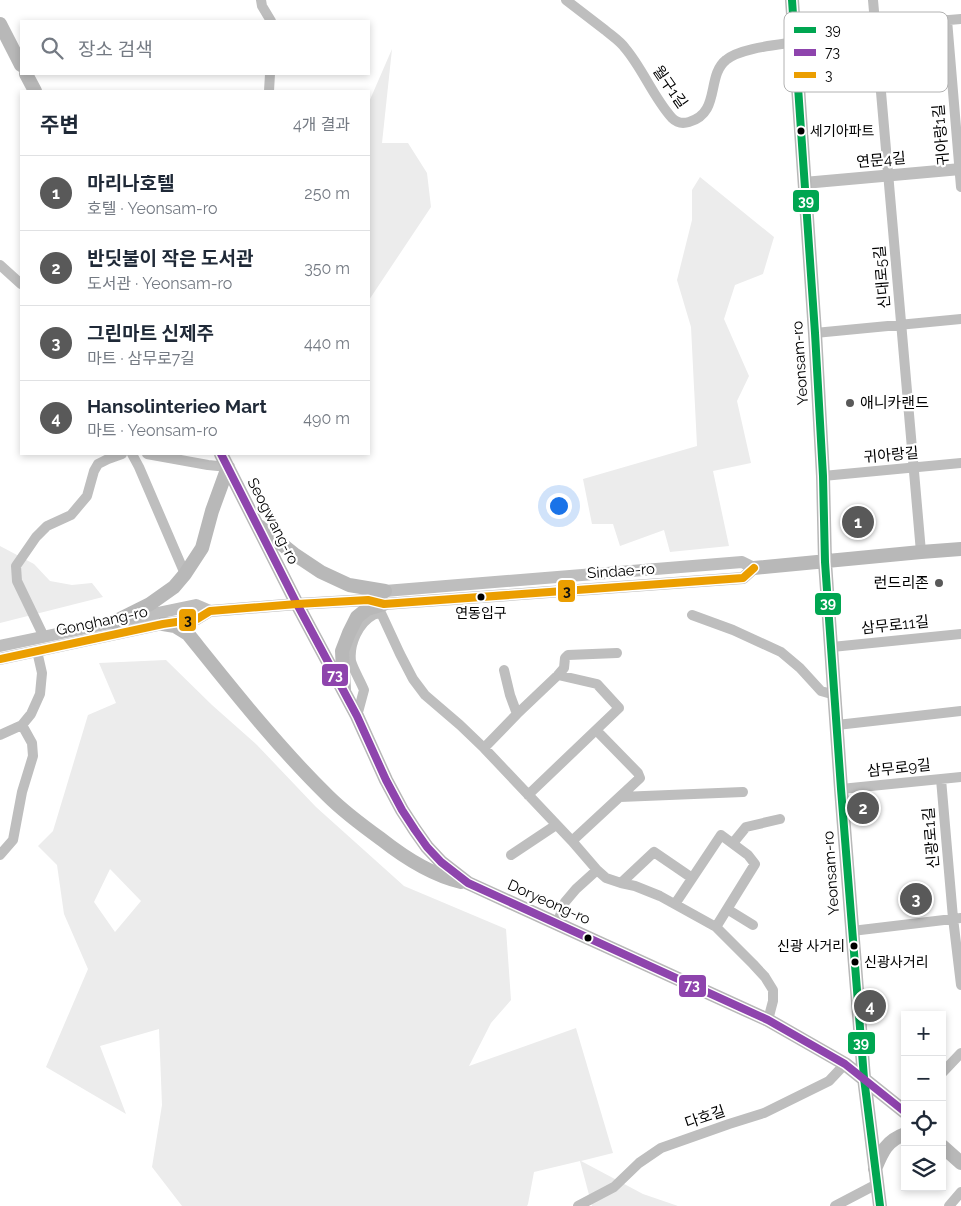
<!DOCTYPE html>
<html lang="ko">
<head>
<meta charset="utf-8">
<style>
  body { margin:0; font-family:Raleway,"Noto Sans KR",sans-serif; background:#f2f2f3; color:#1f2937 }
  .controls { position:absolute; right:15px; bottom:15px; display:grid; overflow:hidden; border-radius:0px; box-shadow:0 2px 8px #0003 }
  .controls button { width:45px; height:45px; display:grid; place-items:center; padding:0; border:0; border-bottom:1px solid #e0e1e3; background:#fff; color:#1f2937; font:25px sans-serif }
  .you { position:absolute; left:558px; top:505px; width:18px; height:18px; margin:-12px; border:4px solid #fff; border-radius:50%; background:#1a73e8; box-shadow:0 0 0 8px #1a73e833 }
  .badge { display:grid; place-items:center; width:32px; height:32px; border-radius:50%; background:#595959; color:#fff; font-size:16px; font-weight:700 }
  .pin { position:absolute; translate:-50% -50%; border:2px solid #fff; box-shadow:0 1px 5px #0006 }
  .list { margin:0; padding:0; list-style:none }
  h2 { display:flex; justify-content:space-between; align-items:center; height:65px; margin:0; padding:0 20px; font-size:21px }
  h2 small { font-size:16px; font-weight:400; color:#747a83 }
  .list li { display:grid; grid-template-columns:32px 1fr auto; gap:15px; align-items:center; box-sizing:border-box; height:75px; padding:0 20px; border-top:1px solid #e0e1e3 }
  .list b { display:block; font-size:19px; white-space:nowrap }
  .list p { margin:0; font-size:16px; white-space:nowrap; color:#747a83 }
  .list em { font-size:16px; font-style:normal; color:#747a83 }
  .icon { flex:none; width:28px; height:28px; fill:none; stroke:currentColor; stroke-width:2; stroke-linecap:round; stroke-linejoin:round }
  .map { position:relative; flex:none; width:961px; height:1206px; overflow:hidden }
  .search { position:absolute; background:#fff; box-shadow:0 2px 8px #0003; left:20px; top:20px; width:350px; height:55px; display:flex; align-items:center; gap:12px; box-sizing:border-box; padding:0 18px; border-radius:0px; color:#747a83; font-size:19px }
  .panel { position:absolute; background:#fff; box-shadow:0 2px 8px #0003; left:20px; top:90px; width:350px; height:365px; border-radius:0px }
  .map>svg:first-child { display:block }
  .green { fill:#ececec; fill-rule:evenodd }
  .lines { fill:none; stroke-linecap:round; stroke-linejoin:round }
  .minor { stroke:#bebebe; stroke-width:10 }
  .tertiary { stroke:#bebebe; stroke-width:12 }
  .secondary { stroke:#b8b8b8; stroke-width:14 }
  .bus-1-casing { stroke:#fff; stroke-width:11 }
  .bus-2-casing { stroke:#fff; stroke-width:11 }
  .bus-3-casing { stroke:#fff; stroke-width:11 }
  .bus-1 { stroke:#00a651; stroke-width:8 }
  .bus-2 { stroke:#8e44ad; stroke-width:8 }
  .bus-3 { stroke:#eb9e00; stroke-width:8 }
  .bus-dot { fill:#000; stroke:#fff; stroke-width:2 }
  .poi-dot { fill:#595959; stroke:#fff; stroke-width:2 }
  .labels { text-anchor:middle; dominant-baseline:central; stroke-width:4.5; stroke-linejoin:round; paint-order:stroke }
  .bus-label { font-size:14px; fill:#000; stroke:#fff; text-anchor:start }
  .street-label { font-size:15px; fill:#000; stroke:#fff }
  .poi-label { font-size:15px; fill:#000; stroke:#fff; text-anchor:start }
  .key { fill:#fff; stroke:#b2b2b2; stroke-width:1 }
  .key-label { font-size:14px; fill:#000 }
  .line-badge { stroke:#fff; stroke-width:2 }
  .badge-label { font-size:14px; text-anchor:middle; font-weight:bold; fill:#fff }
  .pale-badge-label { font-size:14px; text-anchor:middle; font-weight:bold; fill:#111 }
</style>
</head>
<body>
<div class="map">
<svg width="961" height="1206" viewBox="0 0 961 1206">
  <rect width="100%" height="100%" fill="#fff"/>
  <path class="green" d="M392 49 382 143H408L427 173 431 207 369 300V102Z
    M700 177 774 237 763 274 735 285 724 319 749 376 737 401 751 463 713 471 729 546 670 552 664 530 620 546 613 524H592L583 479 697 446 691 327 677 280 692 220V190Z
    M0 546 34 564 50 581 72 585 92 583 103 597 0 623Z
    M166 660 212 705 257 745 316 807 404 886 506 929 511 1000 491 1023 469 1066 576 1028 613 1153 581 1161 643 1194 678 1206H592L580 1161 534 1172 528 1204 527 1206H182L152 1167 162 1105 159 1029 100 1046 126 1114 46 1067 88 969 64 914 57 865 38 846 53 831 88 715 116 703 99 663ZM110 869 141 901 115 932 94 902Z"/>
  <g class="lines">
    <path class="minor" d="M261 0 262 6 271 21
      M566 0C579 10 592 20 605 30 612 36 620 41 625 48 643 69 653 97 672 118 677 123 682 124 689 122 721 113 706 76 726 60 740 48 777 45 796 42
      M873 0 921 552
      M947 20 961 187
      M795 33 961 19
      M269 91 270 74
      M0 265 21 284
      M815 333 961 319
      M132 454 139 467 185 574
      M147 454 208 465 228 467
      M823 476 961 463
      M692 615 733 630 781 652 800 668 821 691 835 695
      M44 637 17 581 16 566 36 537 47 526 71 515 87 496 94 471 98 464 108 459 122 454
      M832 647 961 634
      M504 670 510 695 517 714
      M357 716 364 690C361 682 353 669 351 661 349 645 358 623 373 615 375 614 378 614 381 613L400 654 413 679 425 695 460 725 484 748 572 841 597 870 606 878 621 883 635 886 660 896 716 927 753 964 765 977 773 990V1001L768 1020
      M837 725 961 711
      M0 735 22 725 31 714 40 694 42 673 37 651
      M484 748 517 714 558 675 564 668 565 658 568 655 617 653
      M941 779 953 918 961 985
      M841 789 961 777
      M528 795 619 708 597 684 558 675
      M620 797 743 792
      M572 841 640 778 638 773 596 730
      M733 843 746 827 780 819
      M0 855 13 840 22 792 33 756 32 743 22 725
      M511 855 556 825
      M621 883 654 852 692 878
      M675 904 721 835 748 855 755 864 716 927
      M727 909 753 925
      M557 924 565 902 576 889 597 870
      M852 931 961 918
      M942 1073 961 1053
      M578 1206 614 1187 639 1163 661 1148 729 1124 764 1113 829 1081 845 1064
      M835 1206 877 1184
      M949 1206 961 1192"/>
    <path class="tertiary" d="M804 183 961 169
      M0 646 196 605 210 611
      M0 659 163 624 197 619 210 611 297 604 368 600 384 604 743 578 754 568 742 562 385 591 368 600"/>
    <path class="secondary" d="M792 0 815 333 823 476 825 562 841 789 864 1078 880 1206
      M0 24 21 65
      M26 74 35 91
      M221 454 297 604 357 716 386 780 402 810 415 830 427 847 441 862 468 883 768 1020 845 1064 905 1112
      M259 526 294 554 321 572 349 585 385 591
      M754 568 921 552 961 549
      M114 622 150 604 174 587 185 574 202 548 212 511 228 467
      M163 624 175 626 188 634C233 690 277 746 328 796 344 812 363 826 381 839 405 858 432 875 461 882
      M344 690 342 651 349 633 357 617 367 609 384 604
      M942 1146 961 1163
      M875 1169C882 1152 886 1141 905 1134"/>
    <defs>
      <path id="bus-1" d="M792 0 815 333 823 476 825 562 841 789 864 1078 880 1206"/>
      <path id="bus-2" d="M221 454 297 604 357 716 386 780 402 810 415 830 427 847 441 862 468 883 768 1020 845 1064 905 1112"/>
      <path id="bus-3" d="M0 659 163 624 197 619 210 611 297 604 368 600 384 604 743 578 754 568"/>
    </defs>
    <use href="#bus-1" class="bus-1-casing"/>
    <use href="#bus-2" class="bus-2-casing"/>
    <use href="#bus-3" class="bus-3-casing"/>
    <use href="#bus-1" class="bus-1"/>
    <use href="#bus-2" class="bus-2"/>
    <use href="#bus-3" class="bus-3"/>
  </g>
  <g class="bus-dot">
    <circle cx="801" cy="131" r="4.5"/>
    <circle cx="481" cy="597" r="4.5"/>
    <circle cx="588" cy="938" r="4.5"/>
    <circle cx="854" cy="946" r="4.5"/>
    <circle cx="855" cy="962" r="4.5"/>
  </g>
  <g class="poi-dot">
    <circle cx="850" cy="403" r="5"/>
    <circle cx="939" cy="583" r="5"/>
  </g>
  <g class="labels">
    <g class="bus-label">
      <text x="810" y="131">세기아파트</text>
      <text x="481" y="613" text-anchor="middle">연동입구</text>
      <text x="845" y="946" text-anchor="end">신광 사거리</text>
      <text x="864" y="962">신광사거리</text>
    </g>
    <g class="street-label">
      <text transform="translate(670 87) rotate(55)">월구1길</text>
      <text transform="translate(941 135) rotate(-95)">귀아랑1길</text>
      <text transform="translate(881 160) rotate(-5)">연문4길</text>
      <text transform="translate(882 277) rotate(-95)">신대로5길</text>
      <text transform="translate(800 363) rotate(-94)">Yeonsam-ro</text>
      <text transform="translate(891 455) rotate(-5)">귀아랑길</text>
      <text transform="translate(273 521) rotate(63)">Seogwang-ro</text>
      <text transform="translate(621 571) rotate(-4)">Sindae-ro</text>
      <text transform="translate(102 621) rotate(-12)">Gonghang-ro</text>
      <text transform="translate(895 625) rotate(-6)">삼무로11길</text>
      <text transform="translate(899 768) rotate(-6)">삼무로9길</text>
      <text transform="translate(931 838) rotate(-95)">신광로1길</text>
      <text transform="translate(831 873) rotate(-94)">Yeonsam-ro</text>
      <text transform="translate(549 902) rotate(24)">Doryeong-ro</text>
      <text transform="translate(705 1117) rotate(-19)">다호길</text>
    </g>
    <g class="poi-label">
      <text x="860" y="403">애니카랜드</text>
      <text x="929" y="583" text-anchor="end">런드리존</text>
    </g>
  </g>
  <rect x="784" y="12" width="164" height="80" rx="8" class="key"/>
  <rect x="794" y="27" width="22" height="6" fill="#00a651"/>
  <rect x="794" y="49" width="22" height="7" fill="#8e44ad"/>
  <rect x="794" y="72" width="22" height="6" fill="#eb9e00"/>
  <g class="key-label">
    <text x="825" y="35">39</text>
    <text x="825" y="57">73</text>
    <text x="825" y="80">3</text>
  </g>
  <g class="line-badge">
    <rect x="792" y="189" width="28" height="24" rx="5" fill="#00a651"/>
    <rect x="557" y="579" width="19" height="24" rx="5" fill="#eb9e00"/>
    <rect x="814" y="592" width="28" height="24" rx="5" fill="#00a651"/>
    <rect x="178" y="608" width="19" height="24" rx="5" fill="#eb9e00"/>
    <rect x="321" y="663" width="28" height="24" rx="5" fill="#8e44ad"/>
    <rect x="678" y="974" width="29" height="24" rx="5" fill="#8e44ad"/>
    <rect x="847" y="1031" width="29" height="24" rx="5" fill="#00a651"/>
  </g>
  <g class="badge-label">
    <text x="806" y="206">39</text>
    <text x="828" y="608">39</text>
    <text x="335" y="680">73</text>
    <text x="692" y="990">73</text>
    <text x="861" y="1048">39</text>
  </g>
  <g class="pale-badge-label">
    <text x="567" y="596">3</text>
    <text x="188" y="625">3</text>
  </g>
</svg>
<div class="controls">
<button>+</button>
<button>−</button>
<button><svg class="icon" aria-label="locate" viewBox="0 0 24 24"><circle cx="12" cy="12" r="6"/><path d="M12 2v4M12 18v4M2 12h4M18 12h4"/></svg></button>
<button><svg class="icon" aria-label="layers" viewBox="0 0 24 24"><path d="M12 4l9 5-9 5-9-5zM3 14l9 5 9-5"/></svg></button>
</div>
<div class="you"></div>
<div class="pin badge" style="left:858px;top:522px">1</div>
<div class="pin badge" style="left:863px;top:808px">2</div>
<div class="pin badge" style="left:916px;top:899px">3</div>
<div class="pin badge" style="left:870px;top:1006px">4</div>
<div class="search"><svg class="icon" aria-label="search" viewBox="0 0 24 24"><circle cx="10" cy="10" r="6"/><path d="M15 15l6 6"/></svg>장소 검색</div>
<section class="panel">
<h2>주변<small>4개 결과</small></h2>
<ul class="list">
<li><span class="badge">1</span><div><b>마리나호텔</b><p>호텔 · Yeonsam-ro</p></div><em>250 m</em></li>
<li><span class="badge">2</span><div><b>반딧불이 작은 도서관</b><p>도서관 · Yeonsam-ro</p></div><em>350 m</em></li>
<li><span class="badge">3</span><div><b>그린마트 신제주</b><p>마트 · 삼무로7길</p></div><em>440 m</em></li>
<li><span class="badge">4</span><div><b>Hansolinterieo Mart</b><p>마트 · Yeonsam-ro</p></div><em>490 m</em></li>
</ul>
</section>
</div>
</body>
</html>
